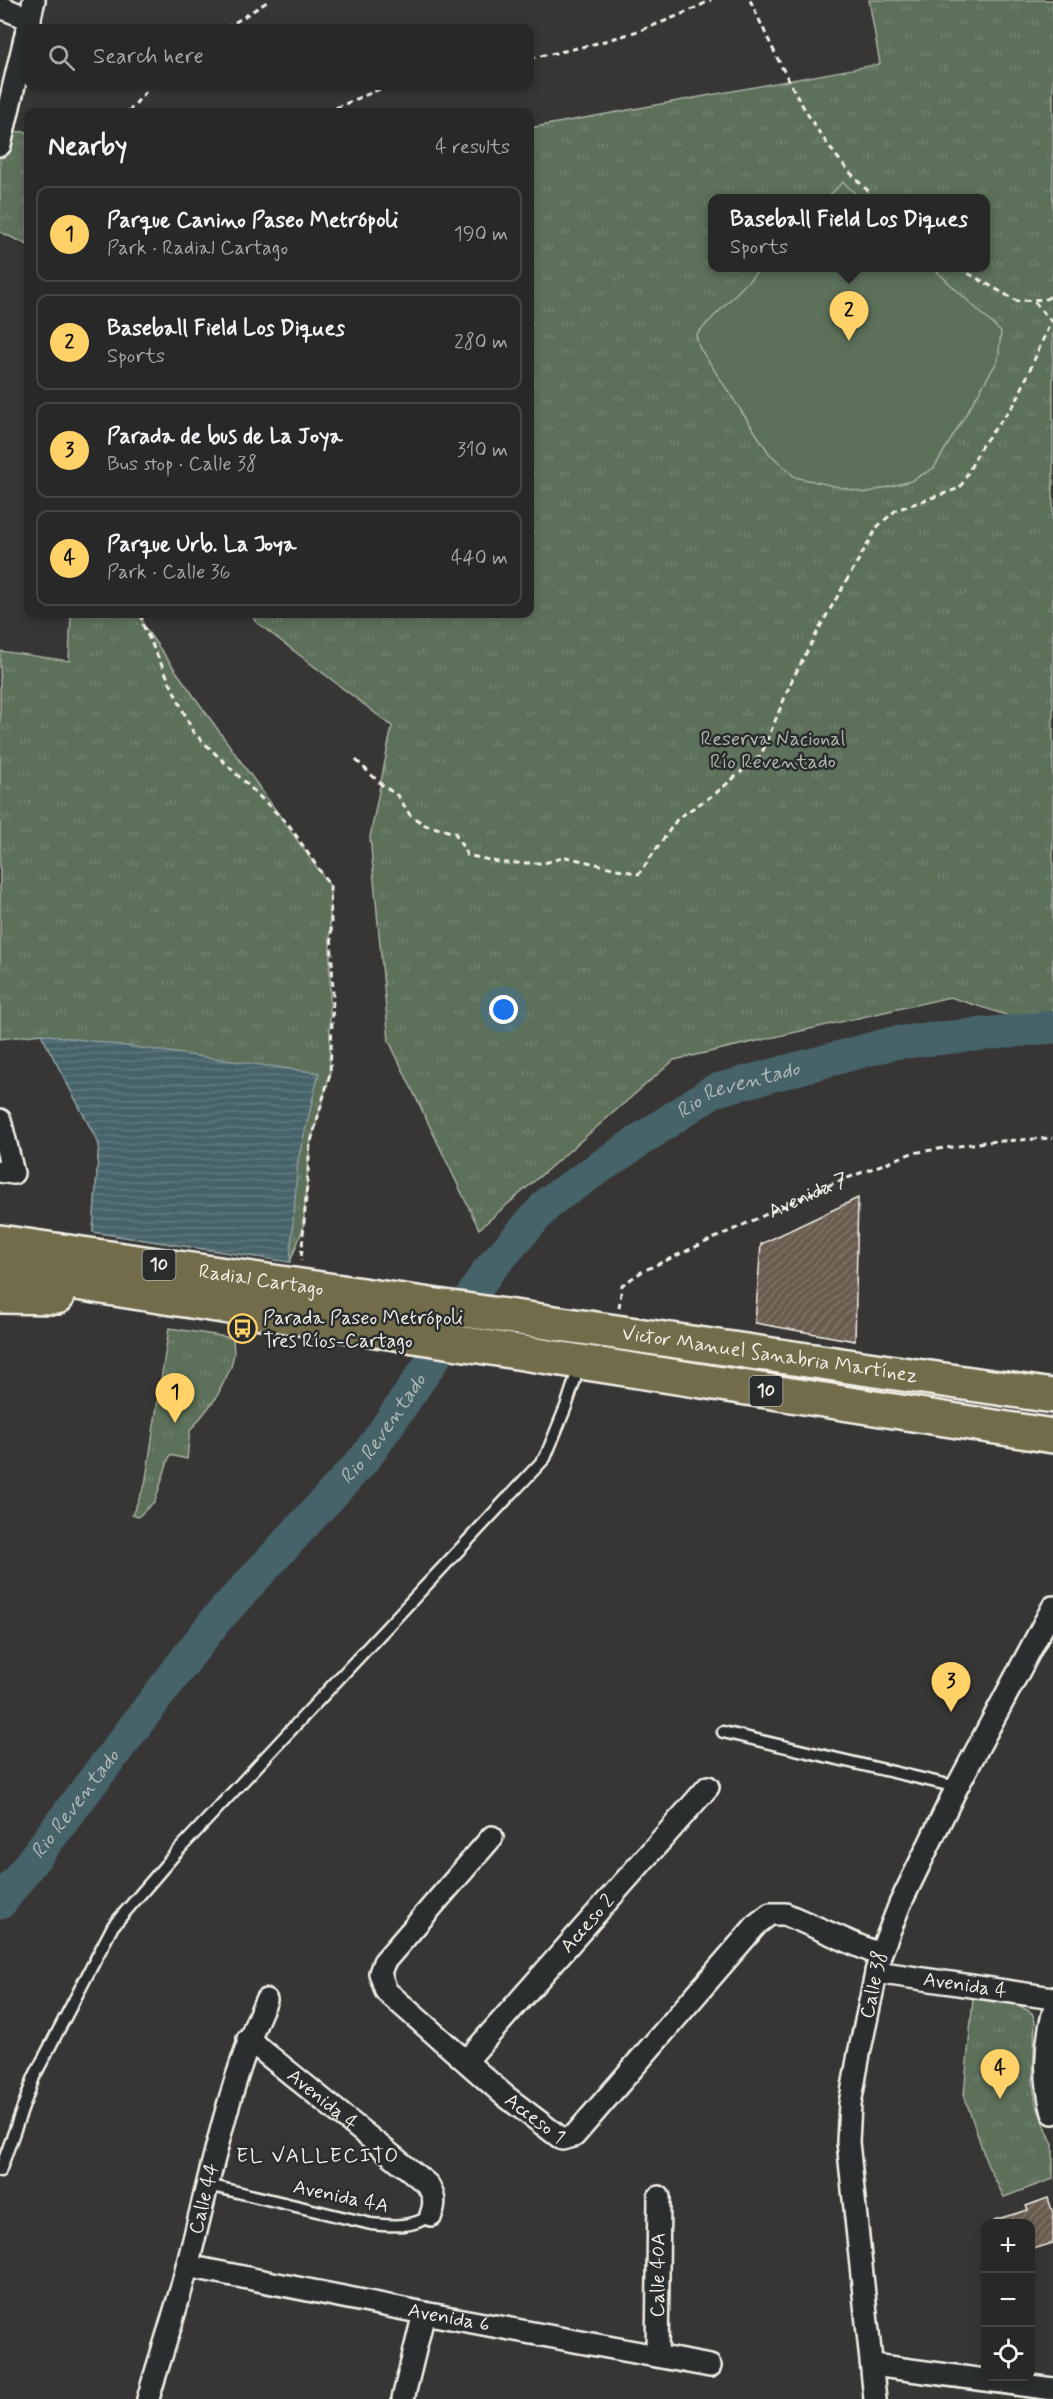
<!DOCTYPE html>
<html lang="en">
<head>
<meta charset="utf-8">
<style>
  body { margin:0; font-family:Mynerve,sans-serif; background:#313030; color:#f1f3f6 }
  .controls { position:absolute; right:18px; bottom:18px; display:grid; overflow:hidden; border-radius:12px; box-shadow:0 3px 9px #0003 }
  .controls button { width:54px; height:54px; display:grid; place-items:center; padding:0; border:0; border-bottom:2px solid #454445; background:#292828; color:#f1f3f6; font:30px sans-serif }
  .you { position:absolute; left:504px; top:1010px; width:21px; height:21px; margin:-15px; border:4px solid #fff; border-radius:50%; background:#1a73e8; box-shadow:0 0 0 9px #1a73e833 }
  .badge { display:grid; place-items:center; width:39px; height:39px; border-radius:50%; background:#ffd166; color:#111; font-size:20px; font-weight:700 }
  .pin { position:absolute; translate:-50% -50px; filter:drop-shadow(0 2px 3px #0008) }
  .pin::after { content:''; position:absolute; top:32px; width:21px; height:18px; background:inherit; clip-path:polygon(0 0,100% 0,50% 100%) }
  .popup { position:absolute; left:708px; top:194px; width:282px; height:78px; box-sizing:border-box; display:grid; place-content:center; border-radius:12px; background:#292828; filter:drop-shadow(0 2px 4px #0005); font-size:20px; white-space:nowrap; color:#a5a6a8 }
  .popup b { font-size:22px; color:#f1f3f6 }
  .popup::after { content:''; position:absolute; left:50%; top:100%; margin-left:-12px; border:12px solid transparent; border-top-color:#292828 }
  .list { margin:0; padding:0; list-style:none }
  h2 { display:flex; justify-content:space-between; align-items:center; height:78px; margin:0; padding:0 24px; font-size:26px }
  h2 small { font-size:20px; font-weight:400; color:#a5a6a8 }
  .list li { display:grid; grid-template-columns:39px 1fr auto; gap:18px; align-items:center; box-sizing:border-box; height:96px; margin:0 12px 12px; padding:0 12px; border:2px solid #454445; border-radius:12px }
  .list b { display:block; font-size:22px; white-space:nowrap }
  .list p { margin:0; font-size:20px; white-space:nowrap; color:#a5a6a8 }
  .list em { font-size:20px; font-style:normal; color:#a5a6a8 }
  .icon { flex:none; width:33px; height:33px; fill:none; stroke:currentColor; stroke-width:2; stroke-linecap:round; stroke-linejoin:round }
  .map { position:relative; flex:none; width:1053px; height:2399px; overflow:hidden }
  .search { position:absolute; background:#292828; box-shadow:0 3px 9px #0003; left:24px; top:24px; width:510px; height:66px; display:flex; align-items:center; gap:15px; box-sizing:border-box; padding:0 21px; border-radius:12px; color:#a5a6a8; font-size:22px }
  .panel { position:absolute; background:#292828; box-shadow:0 3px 9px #0003; left:24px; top:108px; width:510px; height:510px; border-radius:12px }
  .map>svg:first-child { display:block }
  .grass { fill:url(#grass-tufts); stroke:#a8b0a1; stroke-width:1.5; fill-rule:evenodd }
  .garden { fill:#5b6f5a; stroke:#a8b0a1; stroke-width:1.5 }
  .water { fill:url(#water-rules); stroke:#8c9c9d; stroke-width:1.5 }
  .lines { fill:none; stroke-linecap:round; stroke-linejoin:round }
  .river { stroke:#47636b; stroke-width:33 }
  .building { fill:url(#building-hatch); stroke:#f4f1e8; stroke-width:1.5 }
  .lane-casing { stroke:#f4f1e8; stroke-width:15 }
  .street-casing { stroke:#f4f1e8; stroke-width:26 }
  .primary-casing { stroke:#f4f1e8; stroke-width:38 }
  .path { stroke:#f4f1e8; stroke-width:3; stroke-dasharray:6 4.5; stroke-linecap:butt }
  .lane { stroke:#2a2d2e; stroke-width:10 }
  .street { stroke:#2a2d2e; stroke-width:21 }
  .primary { stroke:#736c4b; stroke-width:33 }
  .labels { text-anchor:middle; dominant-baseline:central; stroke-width:5; stroke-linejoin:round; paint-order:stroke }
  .shield { fill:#2a2d2e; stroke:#b7b6b0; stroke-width:1.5 }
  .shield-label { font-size:18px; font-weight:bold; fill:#f4f1e8 }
  .park-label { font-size:20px; fill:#afb6a8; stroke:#2a2d2e }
  .street-label { font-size:20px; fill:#f4f1e8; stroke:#2a2d2e }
  .poi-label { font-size:20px; fill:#f4f1e8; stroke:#2a2d2e; text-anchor:start }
  .water-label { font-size:21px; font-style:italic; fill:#afb8b6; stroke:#2a2d2e }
  .neighbourhood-label { font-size:21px; letter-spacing:1.5px; fill:#f4f1e8; stroke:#2a2d2e }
</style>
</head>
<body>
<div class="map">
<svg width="1053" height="2399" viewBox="0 0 1053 2399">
  <defs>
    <pattern id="grass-tufts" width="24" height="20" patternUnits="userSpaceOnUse" patternTransform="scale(1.5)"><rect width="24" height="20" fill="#5b6f5a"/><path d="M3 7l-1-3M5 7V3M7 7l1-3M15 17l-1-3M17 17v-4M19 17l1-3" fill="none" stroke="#738472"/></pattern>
    <pattern id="water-rules" width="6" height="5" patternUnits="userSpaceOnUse" patternTransform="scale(1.5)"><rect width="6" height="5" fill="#47636b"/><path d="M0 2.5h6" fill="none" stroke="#627a80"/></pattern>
    <pattern id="building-hatch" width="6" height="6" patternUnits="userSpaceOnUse" patternTransform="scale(1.5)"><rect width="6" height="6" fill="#695c50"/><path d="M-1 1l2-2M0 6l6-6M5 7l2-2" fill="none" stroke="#7f7469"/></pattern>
  </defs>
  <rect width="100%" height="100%" fill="#373635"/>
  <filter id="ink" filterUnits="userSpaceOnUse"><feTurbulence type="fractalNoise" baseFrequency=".0167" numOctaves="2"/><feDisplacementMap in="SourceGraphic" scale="12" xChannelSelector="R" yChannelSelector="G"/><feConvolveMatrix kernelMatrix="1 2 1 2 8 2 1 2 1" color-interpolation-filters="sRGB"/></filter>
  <g filter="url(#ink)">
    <path class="grass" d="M869 0H1053V1030L950 997 674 1060 479 1229 389 1041 370 837 392 726 255 621 252 614H530V128L880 64ZM712 198H986V268H712Z
      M2 131 28 132V245L0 232V145Z
      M71 614H142L143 625 330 886V1074L310 1145 303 1229 290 1262 93 1232 99 1144 41 1034 0 1039V651L69 661Z
      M169 1328 233 1338 234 1354 231 1367 216 1398 190 1431 187 1459 170 1455 155 1501 138 1517 132 1515 145 1485Z
      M973 1999 1017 2004 1032 2013 1035 2021 1033 2082 1036 2104 1053 2145V2179L1004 2197 988 2166 964 2095Z"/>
    <path class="garden" d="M843 182 860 198H827Z
      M761 268H933L1001 332 998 360 934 468 911 481 865 493 795 477 769 453 699 347 696 335Z"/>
    <path class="water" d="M41 1034 319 1073 298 1160 290 1262 93 1232 99 1144Z"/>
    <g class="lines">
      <path class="river" id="s1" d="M0 1903 215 1621 366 1457 430 1364 487 1272 550 1201 713 1091 893 1043 1053 1027"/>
    </g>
    <path class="building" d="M858 1198 855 1341 755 1323 761 1244Z
      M1048 2198 1053 2213V2243L1030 2250V2223H995L994 2220 1028 2210 1026 2206Z"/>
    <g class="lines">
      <defs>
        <path id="lane" d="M723 1732 957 1787
          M0 2171 34 2077 113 1926 175 1854 545 1458 567 1404 579 1367
          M208 2185 371 2224C394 2226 412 2228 431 2215"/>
        <g id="street">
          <path d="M0 7 30 19"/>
          <path d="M0 145 34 0"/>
          <path d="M0 1120 13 1173 0 1171"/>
          <path id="s3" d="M492 1837 384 1962 380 1973 386 1991 504 2095 562 2139 574 2136 757 1924 770 1914H785L880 1955"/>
          <path id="s4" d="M876 1972 1053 1998"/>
          <path d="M1053 2014C1045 2046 1044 2082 1053 2113"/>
          <path id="s5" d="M248 2039 427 2184C434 2195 436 2202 431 2215"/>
          <path id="s6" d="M467 2060 708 1787"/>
          <path id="s7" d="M187 2266 424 2313 710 2366"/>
          <path id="s8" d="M657 2355 659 2197"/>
          <path d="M873 2365 1053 2389"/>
          <path id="s9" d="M148 2399C161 2354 177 2309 188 2263 211 2174 228 2084 266 2000"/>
          <path d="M403 2399 424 2313"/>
          <path id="s10" d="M875 2399 848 2142 850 2104 859 2054 880 1955 900 1904 957 1787 1053 1607"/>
        </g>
        <g id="primary">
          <path id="s11" d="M0 1242 1053 1396"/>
          <path d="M0 1271 1053 1436"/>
          <path d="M0 1296 57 1297"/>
        </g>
      </defs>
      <use href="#lane" class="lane-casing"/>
      <use href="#street" class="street-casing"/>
      <use href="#primary" class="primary-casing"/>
      <g class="path">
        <path d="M750 0C783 71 816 146 876 198"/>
        <path d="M226 28 270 0"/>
        <path d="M530 58C593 46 654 30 711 0"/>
        <path d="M128 112 151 86"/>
        <path d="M326 112 387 86"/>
        <path d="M959 268 1017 301 1046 299 1053 295"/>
        <path d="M141 614 143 625 193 732 289 825 330 886 333 996 330 1074 310 1145 301 1261"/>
        <path d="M356 760 382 785 398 796 410 815 425 825 455 833 467 855 502 863H544L566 857 639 874 678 818 716 793 761 755 792 680 821 625 878 526 896 510 960 488 982 445 1016 402 1051 321 1033 300"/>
        <path id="s2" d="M619 1308 622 1285 643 1271 832 1184 912 1153 985 1142 1053 1138"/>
      </g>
      <use href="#lane" class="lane"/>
      <use href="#street" class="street"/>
      <use href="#primary" class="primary"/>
    </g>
  </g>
  <defs>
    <symbol id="bus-ring" viewBox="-11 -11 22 22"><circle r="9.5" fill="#2a2d2e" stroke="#ffd166" stroke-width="1.5"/><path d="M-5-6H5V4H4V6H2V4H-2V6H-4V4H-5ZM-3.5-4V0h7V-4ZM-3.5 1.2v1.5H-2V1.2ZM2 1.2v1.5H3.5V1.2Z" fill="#ffd166"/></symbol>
  </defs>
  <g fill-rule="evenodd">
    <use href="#bus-ring" x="226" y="1312" width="33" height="33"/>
  </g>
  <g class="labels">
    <g class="shield">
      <rect x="142.5" y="1250" width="33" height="30" rx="4.5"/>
      <rect x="749.5" y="1376" width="33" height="30" rx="4.5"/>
    </g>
    <g class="shield-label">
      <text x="159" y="1265">10</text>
      <text x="766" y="1391">10</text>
    </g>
    <g class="park-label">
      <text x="773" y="739">Reserva Nacional<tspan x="773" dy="23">Río Reventado</tspan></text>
    </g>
    <g class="street-label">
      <text stroke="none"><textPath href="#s2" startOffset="230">Avenida 7</textPath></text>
      <text stroke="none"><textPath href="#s11" startOffset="264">Radial Cartago</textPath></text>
      <text stroke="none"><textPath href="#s11" startOffset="778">Victor Manuel Sanabria Martínez</textPath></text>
      <text stroke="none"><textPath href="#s6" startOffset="182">Acceso 2</textPath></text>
      <text stroke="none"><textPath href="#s10" startOffset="418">Calle 38</textPath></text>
      <text stroke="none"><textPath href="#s4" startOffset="90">Avenida 4</textPath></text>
      <text stroke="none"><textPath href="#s5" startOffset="96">Avenida 4</textPath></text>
      <text stroke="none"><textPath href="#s3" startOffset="392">Acceso 1</textPath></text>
      <text transform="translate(341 2197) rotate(12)">Avenida 4A</text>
      <text stroke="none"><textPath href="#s9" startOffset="208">Calle 44</textPath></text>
      <text stroke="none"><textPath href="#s8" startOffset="80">Calle 40A</textPath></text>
      <text stroke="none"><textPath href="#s7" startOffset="267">Avenida 6</textPath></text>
    </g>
    <g class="poi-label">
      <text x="263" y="1318">Parada Paseo Metrópoli<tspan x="263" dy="23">Tres Ríos-Cartago</tspan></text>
    </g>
    <g class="water-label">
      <text stroke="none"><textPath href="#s1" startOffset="1114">Rio Reventado</textPath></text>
      <text stroke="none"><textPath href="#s1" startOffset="610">Rio Reventado</textPath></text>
      <text stroke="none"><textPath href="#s1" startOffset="124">Rio Reventado</textPath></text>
    </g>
    <g class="neighbourhood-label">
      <text x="318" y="2156">EL VALLECITO</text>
    </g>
  </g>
</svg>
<div class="controls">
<button>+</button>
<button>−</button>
<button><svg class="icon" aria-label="locate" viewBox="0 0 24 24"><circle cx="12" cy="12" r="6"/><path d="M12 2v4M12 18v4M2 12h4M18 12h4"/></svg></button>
</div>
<div class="you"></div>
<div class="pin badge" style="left:175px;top:1423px">1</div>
<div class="pin badge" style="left:849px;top:341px">2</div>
<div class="popup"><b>Baseball Field Los Diques</b>Sports</div>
<div class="pin badge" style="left:951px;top:1712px">3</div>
<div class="pin badge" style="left:1000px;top:2099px">4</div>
<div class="search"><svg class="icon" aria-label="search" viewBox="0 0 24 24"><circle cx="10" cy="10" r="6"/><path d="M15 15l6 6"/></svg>Search here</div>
<section class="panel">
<h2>Nearby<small>4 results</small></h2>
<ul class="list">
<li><span class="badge">1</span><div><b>Parque Canino Paseo Metrópoli</b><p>Park · Radial Cartago</p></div><em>190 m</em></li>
<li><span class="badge">2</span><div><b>Baseball Field Los Diques</b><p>Sports</p></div><em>280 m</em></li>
<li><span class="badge">3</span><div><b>Parada de bus de La Joya</b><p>Bus stop · Calle 38</p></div><em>310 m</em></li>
<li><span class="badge">4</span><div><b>Parque Urb. La Joya</b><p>Park · Calle 36</p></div><em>440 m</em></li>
</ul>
</section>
</div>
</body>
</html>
